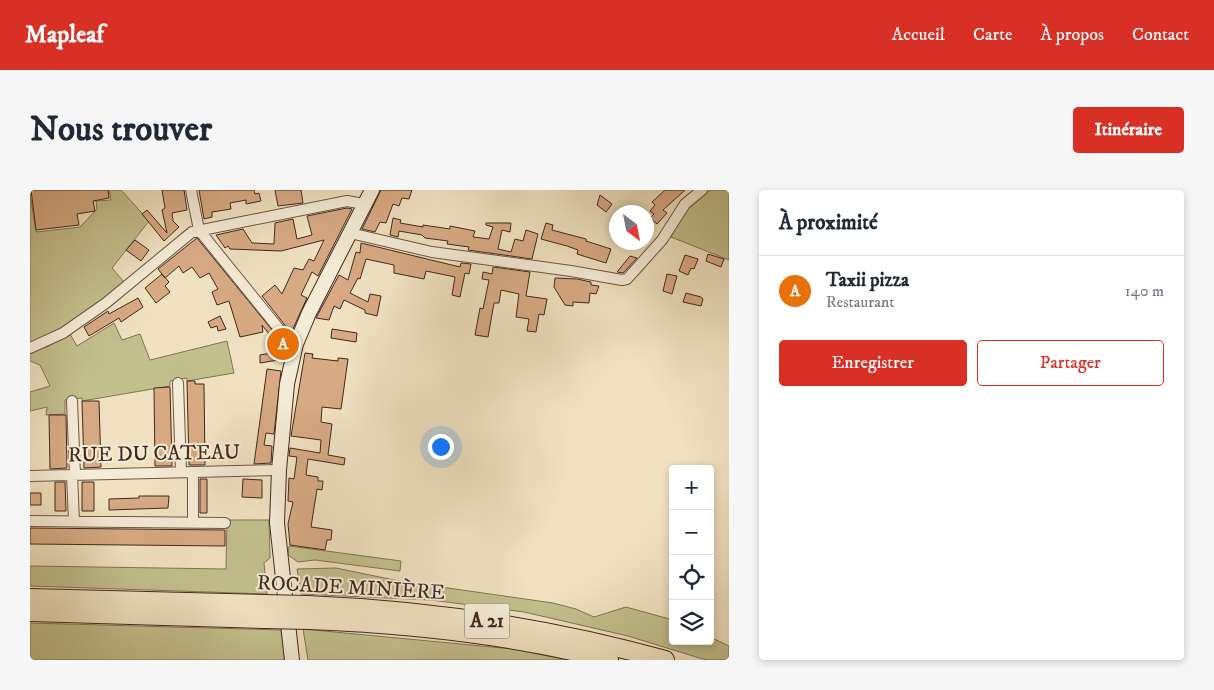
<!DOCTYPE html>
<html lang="fr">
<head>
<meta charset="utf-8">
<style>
  body { margin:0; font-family:"IM FELL DW Pica",serif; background:#f6f6f7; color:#1f2937 }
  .controls { position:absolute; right:15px; bottom:15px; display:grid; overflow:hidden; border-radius:5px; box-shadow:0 2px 8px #0003 }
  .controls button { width:45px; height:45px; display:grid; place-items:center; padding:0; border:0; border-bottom:1px solid #e0e1e3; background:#fff; color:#1f2937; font:25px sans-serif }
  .compass { position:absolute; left:579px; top:15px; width:45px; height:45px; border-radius:50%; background:#fff; box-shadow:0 2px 8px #0003; rotate:148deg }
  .you { position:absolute; left:410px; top:256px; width:18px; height:18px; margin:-12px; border:4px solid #fff; border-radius:50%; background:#1a73e8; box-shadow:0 0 0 8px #1a73e833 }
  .badge { display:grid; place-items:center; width:32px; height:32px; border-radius:50%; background:#d93025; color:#fff; font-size:16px; font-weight:700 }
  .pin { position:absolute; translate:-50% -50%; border:2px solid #fff; box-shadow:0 1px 5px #0006 }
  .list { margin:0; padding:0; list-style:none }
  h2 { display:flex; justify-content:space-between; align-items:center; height:65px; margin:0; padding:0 20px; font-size:21px }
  h2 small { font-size:16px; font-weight:400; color:#747a83 }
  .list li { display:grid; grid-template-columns:32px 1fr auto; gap:15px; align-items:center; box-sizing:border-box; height:70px; padding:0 20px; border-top:1px solid #e0e1e3 }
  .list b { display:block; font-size:19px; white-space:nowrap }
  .list p { margin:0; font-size:16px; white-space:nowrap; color:#747a83 }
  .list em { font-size:16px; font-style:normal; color:#747a83 }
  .actions { display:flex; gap:10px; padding:15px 20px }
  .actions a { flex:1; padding:11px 0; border:1px solid #d93025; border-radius:5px; text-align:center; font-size:18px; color:#d93025 }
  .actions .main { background:#d93025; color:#fff }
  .icon { flex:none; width:28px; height:28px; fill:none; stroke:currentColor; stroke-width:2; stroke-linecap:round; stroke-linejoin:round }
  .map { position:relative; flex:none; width:699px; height:470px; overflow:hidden; border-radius:5px }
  header { display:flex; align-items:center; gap:30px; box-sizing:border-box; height:70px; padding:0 25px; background:#d93025; color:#fff }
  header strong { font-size:24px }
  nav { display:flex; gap:28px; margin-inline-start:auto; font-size:18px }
  .intro { display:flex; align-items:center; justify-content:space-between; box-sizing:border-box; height:120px; padding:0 30px }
  h1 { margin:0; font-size:35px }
  .button { padding:12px 22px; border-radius:5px; background:#d93025; color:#fff; font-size:18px; font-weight:700 }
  main { display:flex; gap:30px; padding:0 30px }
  aside { flex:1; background:#fff; border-radius:5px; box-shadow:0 2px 8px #0003 }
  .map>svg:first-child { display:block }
  .green { fill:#c2c08d; stroke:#827456 }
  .building { fill:#d7aa84; stroke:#41291e }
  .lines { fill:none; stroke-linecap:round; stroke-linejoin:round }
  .street-casing { stroke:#6d5747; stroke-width:12 }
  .secondary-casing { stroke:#41291e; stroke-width:16 }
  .highway-casing { stroke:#41291e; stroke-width:20 }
  .street { stroke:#f5ecd7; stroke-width:10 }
  .secondary { stroke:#f5ecd7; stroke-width:14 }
  .highway { stroke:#f0e2c1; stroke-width:18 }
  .highway-bridge-casing { stroke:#41291e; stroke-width:20; stroke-linecap:butt }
  .highway-bridge { stroke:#f0e2c1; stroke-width:18 }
  .labels { text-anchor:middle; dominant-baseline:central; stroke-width:4; stroke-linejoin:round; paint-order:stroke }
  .shield { fill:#f5ecd7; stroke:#776456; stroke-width:1 }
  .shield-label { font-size:20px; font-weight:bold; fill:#41291e }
  .street-label { font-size:21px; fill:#41291e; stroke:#f5ecd7 }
</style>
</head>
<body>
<header>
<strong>Mapleaf</strong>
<nav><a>Accueil</a><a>Carte</a><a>À propos</a><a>Contact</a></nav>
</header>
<div class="intro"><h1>Nous trouver</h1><a class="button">Itinéraire</a></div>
<main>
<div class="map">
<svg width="699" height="470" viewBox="0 0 699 470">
  <rect width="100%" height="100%" fill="#f0e2c1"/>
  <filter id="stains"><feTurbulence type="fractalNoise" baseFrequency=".004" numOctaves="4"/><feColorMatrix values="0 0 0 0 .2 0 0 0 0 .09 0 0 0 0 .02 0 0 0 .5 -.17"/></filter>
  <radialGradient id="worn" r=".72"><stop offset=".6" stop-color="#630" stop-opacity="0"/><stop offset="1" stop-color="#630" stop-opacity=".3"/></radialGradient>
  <path class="green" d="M79 0H91L119 31 82 78 94 92C75 117 28 141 0 155V3L6 42 50 37 67 19 66 11 81 10Z
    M681 0H699V70L641 47C653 24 658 13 681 0Z
    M84 133 92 150 110 144 120 170 197 151 204 183 157 191V188L140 191V196L52 211V208L35 210V224L16 225 17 217 0 221V202L20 196 10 175 0 171V161L11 156 17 157 40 144 47 156Z
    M197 330H239L240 368 234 373 237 404 0 396V376L196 379Z
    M259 356 371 371 370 381 285 370 268 372 258 365Z
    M306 378 369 391 523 413 546 419 564 427 596 417 643 430V451H680V447L699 456V470H676L598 446 494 422 401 410 271 404 267 379Z
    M0 433 251 440 256 470H0Z
    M273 439 483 459 539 470H278Z"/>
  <path class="building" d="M1 0H78L79 8 63 11 65 21 47 24 49 35 6 40Z
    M132 0H154L157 20 142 23 143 31 149 37 134 51 112 24 117 20 137 43 132 20 135 18Z
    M169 0H224L225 4 229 3 231 11 216 14V10L200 13 201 19 182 22V27L174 29Z
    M245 0H271L273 13 248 16Z
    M351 0H382L379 9 372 8 369 16 363 14 356 33 350 32 345 42 332 39Z
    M635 0H655L633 20 637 23 627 34 620 28 624 24 620 21 625 15 622 12Z
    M570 5 582 14 576 22 567 15Z
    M317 18 322 19 288 86 282 82 271 105 277 108 261 143 232 106 245 95 252 104 264 78 273 80 279 69 284 71 294 50 251 61 200 59 198 56 195 58 186 45 213 39 222 53 244 54 245 33 263 29 267 49 282 45 277 26Z
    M363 28 371 30 370 33 393 37V35L420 39V36L445 41 443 47 459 49 463 37 456 35V33H481L480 42 472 40 468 59 481 62 485 49 493 51 496 40 508 44 502 69 438 60 439 57 417 54 418 51 395 48 392 45 369 41 368 47 360 45Z
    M516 33 523 35 522 40 556 49V51L581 59 576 73 547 64 548 60 537 56 511 49Z
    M167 48 256 157 254 169 230 173V165L247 162 248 155 232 135 233 142 210 147 199 111 187 115 182 102 188 99 179 83 170 88 162 77 153 83 149 76 135 88 128 79Z
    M105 50 119 60 111 71 96 60Z
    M331 53 430 77 431 73 441 74 439 84 435 83 430 107 422 105 425 87 396 81 394 89 364 83V75L336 69 330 89 328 88 320 103 338 112 340 104 351 106 347 126 335 123V120L314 110 310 119 304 116 299 130 286 128 309 85 318 90 326 62 330 63Z
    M678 64 694 69 691 77 676 71Z
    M655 65 668 69 664 79 661 78 658 85 649 81Z
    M600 66 607 68 593 83 587 82Z
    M463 77 500 82 496 106 517 109 514 125 509 124 506 142 497 141 499 129 486 127 489 104 471 100 469 113H464L458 147 445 145 450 118 453 119 459 90 452 89 453 82 462 84Z
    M132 84 139 92 135 96 140 102 126 113 115 98Z
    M637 84 647 86 642 104 633 101Z
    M525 88 547 89 561 92V95L569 96 566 104 560 103 559 113 543 112V116L535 115 524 97Z
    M656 103 671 107 673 109 671 116 653 112Z
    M108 108 113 117 91 132 89 128 59 146 54 137 78 121 79 124Z
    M190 126 196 139 188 141 187 136 181 138 178 132Z
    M302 139 327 143 326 152 301 148Z
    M275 163 283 164 282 168 308 171V168L318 169 311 219 292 217 291 232 302 234 298 265 315 268 314 275 278 269 276 285 288 287V291H293L292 300 287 299 281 337 302 340 301 350H297L295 360 260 355 258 334 263 312 258 311 259 288 264 289 267 267 259 266 260 258 290 263 291 250 261 246Z
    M237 179 251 181 244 244 236 243 234 255 242 256 241 273 224 274Z
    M157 191H165V194H174L175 275H159Z
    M140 197 142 276H125L124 198Z
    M52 211H69L71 277 54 278Z
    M19 225H36L37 278 20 279Z
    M170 289H177V323H170Z
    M213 289 232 290V308L212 307Z
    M25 292H35L36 321H25Z
    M52 292H64V321H52Z
    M0 303H11V315H0Z
    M109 306H139L138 318 79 320V309L109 308Z
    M0 338 195 340V356L0 354Z"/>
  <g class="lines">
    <defs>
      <path id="street" d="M161 0 169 40 258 150 266 154
        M320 43 402 62 541 81 592 90 597 89 632 50 655 14 672 0
        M0 158 33 143 76 113 162 42 317 11 334 14
        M148 193 151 282
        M42 211 45 285
        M163 282V333
        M42 285 44 331
        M0 286 249 280
        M0 331 195 333"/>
      <path id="secondary" d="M262 470 247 333 249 280 257 194 266 154 279 123 342 0"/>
      <path id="highway" d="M0 408 234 414
        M277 415C399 420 517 437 635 470
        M0 422 235 429
        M279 430C380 434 481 444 579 470"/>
    </defs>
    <use href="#street" class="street-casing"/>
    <use href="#secondary" class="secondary-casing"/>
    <use href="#highway" class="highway-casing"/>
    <use href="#street" class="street"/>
    <use href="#secondary" class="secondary"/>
    <use href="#highway" class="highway"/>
    <defs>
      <path id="highway-bridge" d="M234 414 277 415
        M235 429 279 430"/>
    </defs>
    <use href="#highway-bridge" class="highway-bridge-casing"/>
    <use href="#highway-bridge" class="highway-bridge"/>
  </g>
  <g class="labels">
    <rect class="shield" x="434.5" y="413.5" width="45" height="35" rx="4"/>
    <g class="shield-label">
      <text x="457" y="431">A 21</text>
    </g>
    <g class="street-label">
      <text transform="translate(124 264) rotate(-1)">RUE DU CATEAU</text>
      <text transform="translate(321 398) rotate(3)">ROCADE MINIÈRE</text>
    </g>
  </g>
  <rect width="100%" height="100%" filter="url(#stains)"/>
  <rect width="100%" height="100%" fill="url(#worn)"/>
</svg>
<div class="controls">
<button>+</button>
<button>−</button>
<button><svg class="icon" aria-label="locate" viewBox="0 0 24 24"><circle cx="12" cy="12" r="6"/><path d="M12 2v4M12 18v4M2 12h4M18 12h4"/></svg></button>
<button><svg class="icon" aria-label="layers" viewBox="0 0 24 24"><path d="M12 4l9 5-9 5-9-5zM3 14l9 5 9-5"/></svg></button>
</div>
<svg class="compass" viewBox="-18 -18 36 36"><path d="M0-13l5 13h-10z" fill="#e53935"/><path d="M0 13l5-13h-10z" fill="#747a83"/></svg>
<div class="you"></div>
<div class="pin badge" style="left:253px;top:154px;background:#e8710a">A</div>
</div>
<aside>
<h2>À proximité<small></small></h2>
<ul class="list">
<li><span class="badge" style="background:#e8710a">A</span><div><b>Taxii pizza</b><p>Restaurant</p></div><em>140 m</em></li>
</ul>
<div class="actions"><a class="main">Enregistrer</a><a>Partager</a></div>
</aside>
</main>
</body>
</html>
